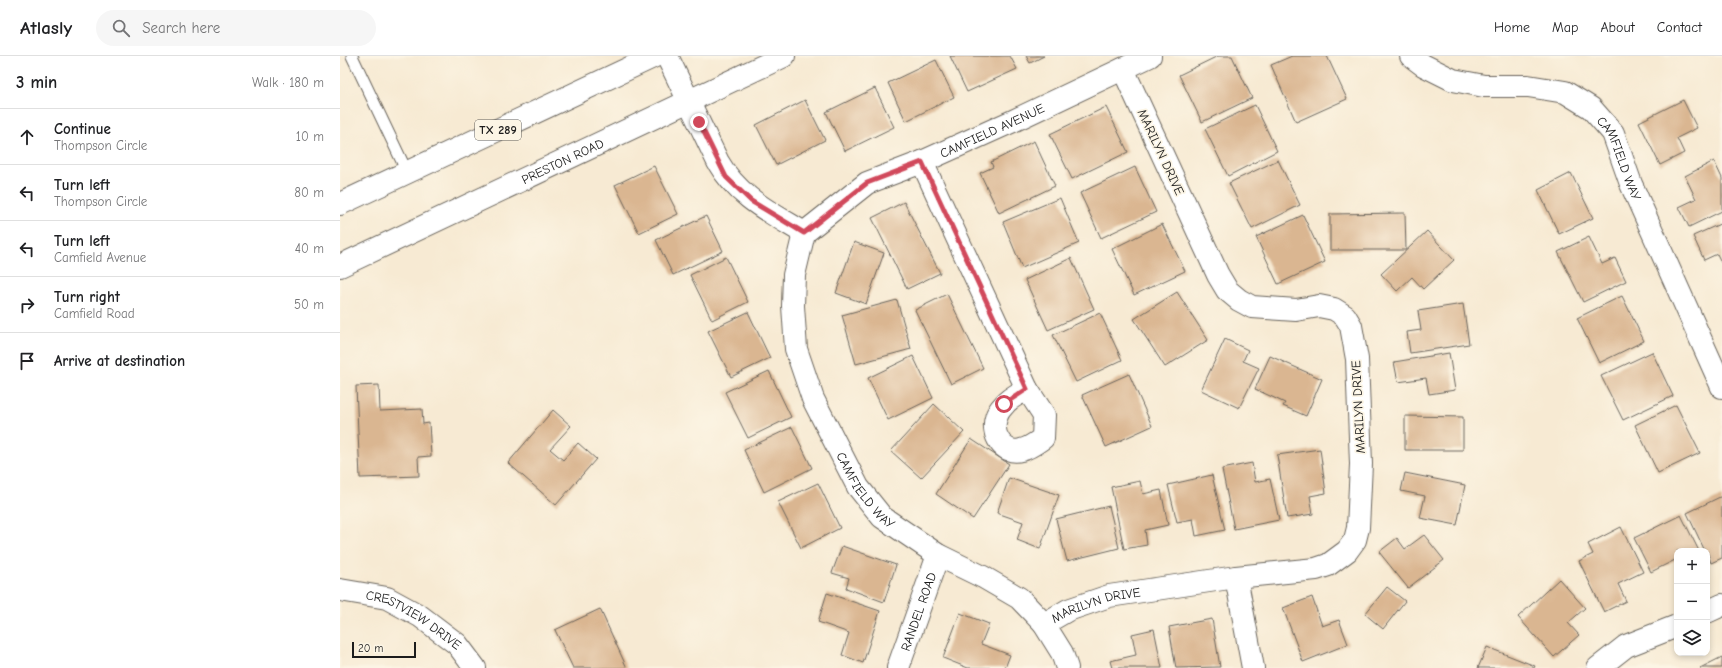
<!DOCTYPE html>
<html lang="en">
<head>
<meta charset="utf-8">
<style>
  body { margin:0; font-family:"Comic Neue",sans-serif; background:#f6f6f6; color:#202124 }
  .controls { position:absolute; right:12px; bottom:12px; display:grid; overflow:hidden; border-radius:8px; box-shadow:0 2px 6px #0003 }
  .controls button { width:36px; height:36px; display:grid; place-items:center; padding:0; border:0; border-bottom:1px solid #e0e0e0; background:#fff; color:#202124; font:20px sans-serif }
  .scale { position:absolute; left:12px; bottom:10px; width:64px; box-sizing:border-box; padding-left:4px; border:2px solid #1c1c1c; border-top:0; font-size:11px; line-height:14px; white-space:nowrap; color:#1c1c1c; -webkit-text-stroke:3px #fcf5e5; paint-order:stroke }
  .stop { position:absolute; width:12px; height:12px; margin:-9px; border:3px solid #d1495b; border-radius:50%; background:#fff }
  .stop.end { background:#d1495b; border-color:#fff; box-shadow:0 1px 4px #0008 }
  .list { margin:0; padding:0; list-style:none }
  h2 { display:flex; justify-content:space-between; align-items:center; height:52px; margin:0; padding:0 16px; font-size:17px }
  h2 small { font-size:13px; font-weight:400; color:#757577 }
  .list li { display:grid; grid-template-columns:26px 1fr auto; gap:12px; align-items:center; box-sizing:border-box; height:56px; padding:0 16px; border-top:1px solid #e0e0e0 }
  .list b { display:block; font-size:15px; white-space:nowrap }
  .list p { margin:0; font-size:13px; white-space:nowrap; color:#757577 }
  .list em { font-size:13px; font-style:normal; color:#757577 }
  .icon { flex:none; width:22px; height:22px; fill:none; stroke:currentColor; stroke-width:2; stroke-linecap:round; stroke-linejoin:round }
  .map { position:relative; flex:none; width:1382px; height:612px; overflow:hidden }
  header { display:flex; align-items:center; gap:24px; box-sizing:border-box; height:56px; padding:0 20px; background:#fff; border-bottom:1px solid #e0e0e0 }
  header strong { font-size:19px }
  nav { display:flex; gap:22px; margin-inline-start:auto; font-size:14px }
  .search { width:280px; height:36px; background:#f6f6f6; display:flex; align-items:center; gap:10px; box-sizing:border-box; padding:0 14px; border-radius:22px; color:#757577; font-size:15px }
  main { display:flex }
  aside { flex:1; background:#fff }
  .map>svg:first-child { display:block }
  .building { fill:#dab691 }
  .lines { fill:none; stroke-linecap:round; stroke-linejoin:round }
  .service-casing { stroke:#69645c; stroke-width:13 }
  .minor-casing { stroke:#69645c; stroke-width:24 }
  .primary-casing { stroke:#69645c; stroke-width:24 }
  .service { stroke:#fff; stroke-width:11 }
  .minor { stroke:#fff; stroke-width:22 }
  .primary { stroke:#fff; stroke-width:22 }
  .route { stroke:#d1495b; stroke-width:5 }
  .labels { text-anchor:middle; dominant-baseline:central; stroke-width:3.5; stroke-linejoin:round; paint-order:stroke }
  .shield { fill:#fcf5e5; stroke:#5f5d58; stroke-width:1 }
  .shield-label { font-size:12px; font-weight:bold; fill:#1c1c1c }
  .street-label { font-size:13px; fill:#1c1c1c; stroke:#fcf5e5 }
</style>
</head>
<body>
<header>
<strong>Atlasly</strong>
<div class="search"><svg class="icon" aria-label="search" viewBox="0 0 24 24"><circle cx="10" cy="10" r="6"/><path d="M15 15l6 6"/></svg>Search here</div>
<nav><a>Home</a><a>Map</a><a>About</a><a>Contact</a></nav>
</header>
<main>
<aside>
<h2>3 min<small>Walk · 180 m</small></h2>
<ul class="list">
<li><svg class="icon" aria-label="ahead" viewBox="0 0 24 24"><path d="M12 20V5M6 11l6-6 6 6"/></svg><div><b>Continue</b><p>Thompson Circle</p></div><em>10 m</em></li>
<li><svg class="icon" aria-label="left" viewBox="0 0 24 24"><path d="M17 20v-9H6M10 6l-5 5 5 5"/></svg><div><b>Turn left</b><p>Thompson Circle</p></div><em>80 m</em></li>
<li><svg class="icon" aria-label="left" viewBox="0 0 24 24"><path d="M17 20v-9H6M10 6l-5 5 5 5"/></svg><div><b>Turn left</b><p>Camfield Avenue</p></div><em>40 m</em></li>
<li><svg class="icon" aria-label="right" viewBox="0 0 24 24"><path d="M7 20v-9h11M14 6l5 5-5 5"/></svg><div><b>Turn right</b><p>Camfield Road</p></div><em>50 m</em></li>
<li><svg class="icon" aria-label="arrive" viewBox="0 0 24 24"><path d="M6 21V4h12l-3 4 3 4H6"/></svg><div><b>Arrive at destination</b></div></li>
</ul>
</aside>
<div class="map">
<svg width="1382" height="612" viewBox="0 0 1382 612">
  <rect width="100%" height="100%" fill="#fcf5e5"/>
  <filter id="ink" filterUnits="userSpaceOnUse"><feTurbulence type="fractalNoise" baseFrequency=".025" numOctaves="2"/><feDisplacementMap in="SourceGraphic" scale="8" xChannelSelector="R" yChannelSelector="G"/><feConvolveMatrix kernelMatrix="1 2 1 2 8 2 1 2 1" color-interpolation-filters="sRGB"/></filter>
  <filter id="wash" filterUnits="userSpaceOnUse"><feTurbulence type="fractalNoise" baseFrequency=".012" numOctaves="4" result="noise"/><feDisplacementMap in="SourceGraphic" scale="16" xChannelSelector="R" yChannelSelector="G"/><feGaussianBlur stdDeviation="0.9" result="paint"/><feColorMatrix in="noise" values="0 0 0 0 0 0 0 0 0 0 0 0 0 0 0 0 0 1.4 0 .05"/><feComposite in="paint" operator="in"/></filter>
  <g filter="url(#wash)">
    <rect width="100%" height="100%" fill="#f7ead3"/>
    <g id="blocks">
      <path class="building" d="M610 0H670L677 13 627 36Z
        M686 0H704L690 7Z
        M878 0H892L912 42 862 66 839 19Z
        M952 0H987L1007 43 956 66 931 9Z
        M596 4 614 41 566 65 548 27Z
        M535 32 554 71 505 95 486 56Z
        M465 44 485 84 436 109 416 69Z
        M1343 44 1357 72 1337 82 1344 97 1320 109 1299 66Z
        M915 49 937 95 888 120 865 73Z
        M766 51 788 96 732 123 710 78Z
        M694 85 715 130 659 157 640 117 653 111 651 106Z
        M938 104 960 149 912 173 889 127Z
        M1374 105 1382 122V155L1349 171 1339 151 1356 143 1345 120Z
        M314 110 338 158 299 177 275 129Z
        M795 111 816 156 761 182 740 137Z
        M1231 117 1253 162 1219 178 1198 134Z
        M720 142 739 187 682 212 663 166Z
        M564 146 600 217 567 233 532 162Z
        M1065 157 1066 194H990V158Z
        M963 159 985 206 938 228 916 181Z
        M366 160 383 195 333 219 316 184Z
        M1382 167V208L1377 198 1364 204 1353 180Z
        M822 168 845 215 794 239 772 193Z
        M1087 175 1114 204 1083 233 1072 221 1057 235 1041 218Z
        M1249 181 1262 208 1275 202 1286 225 1243 246 1218 196Z
        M514 186 544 197 526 248 496 237Z
        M386 201 408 246 372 264 350 219Z
        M731 202 754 253 708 274 685 224Z
        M837 236 868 284 825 311 794 263Z
        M607 238 643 312 611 328 575 254Z
        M1282 240 1304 285 1259 307 1237 262Z
        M557 244 571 293 516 308 502 259Z
        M1123 248 1129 288 1070 297 1067 276 1081 274 1078 255Z
        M408 256 430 302 391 321 368 275Z
        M760 257 782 304 736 326 713 279Z
        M885 283 908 294 903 305 919 312 899 352 861 334Z
        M1312 296 1333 340 1283 364 1261 320Z
        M1109 297 1115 334 1089 338 1086 322 1058 326 1054 306Z
        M573 300 593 342 548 364 528 322Z
        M930 300 982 323 966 360 943 350 945 347 915 333Z
        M429 315 451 361 408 382 385 336Z
        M789 318 812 370 766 391 742 339Z
        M39 329 40 355 82 353 83 368 89 367 91 400 78 401 79 420 20 422 16 330Z
        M594 348 624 376 581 422 551 395Z
        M1336 349 1360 397 1318 417 1295 369Z
        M213 354 231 370 210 393 223 404 238 387 256 403 216 449 168 407Z
        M1065 360 1123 361V394H1065Z
        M452 371 472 412 424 436 404 394Z
        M631 383 669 408 633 463 596 438Z
        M980 393 986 437 970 440 973 458 947 462 937 399Z
        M912 407 915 426 930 423 939 464 894 473 882 413Z
        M1065 417 1125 429 1117 469 1080 462 1085 440 1061 435Z
        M872 419 885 474 856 480 853 463 837 466 828 429Z
        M669 422 719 439 700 493 677 484 683 466 657 457Z
        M800 425 803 438 821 434 828 469 805 474 807 489 784 493 771 431Z
        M478 427 500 472 461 492 438 446Z
        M1382 440V502L1371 507 1367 495H1365L1347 457Z
        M769 450 779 492 727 505 716 463Z
        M1341 459 1359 495H1337V508L1335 504 1311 516 1294 482Z
        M1281 471 1303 516 1278 528 1286 545 1264 556 1239 505 1253 498 1248 488Z
        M1084 479 1104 504 1068 532 1039 496 1057 482 1065 493Z
        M502 490 556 509 544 546 506 532 509 522 492 517Z
        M1219 523 1245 552 1228 567 1239 579 1214 601 1178 561Z
        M1047 531 1065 545 1043 573 1025 558Z
        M487 537 540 555 523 607 502 599 509 577 478 566Z
        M972 541 982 570 999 564 1008 588 963 606 943 552Z
        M260 553 287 612H233L215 574Z
        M620 557 649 568 641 588 670 599 665 612H628L603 602Z
        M872 563 880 611 836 612 829 571Z
        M814 573 822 612H772L770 605 796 599 792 578Z
        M1147 591 1195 610 1194 612H1138Z
        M1382 601V612H1360Z"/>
    </g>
  </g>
  <g filter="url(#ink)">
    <use href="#blocks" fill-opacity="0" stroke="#69645c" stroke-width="1"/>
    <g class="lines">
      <defs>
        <path id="service" d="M12 0 67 116"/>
        <g id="minor">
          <path d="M327 0 378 106C398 141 430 156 464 177"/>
          <path id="s1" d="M1071 0 1083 9 1113 24 1144 30H1188L1225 36 1251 52 1273 77 1291 128 1382 331"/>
          <path d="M582 106 687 333"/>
          <path id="s2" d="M464 177 454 219 453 250 456 293 473 343 518 431 542 461 598 499 643 521 679 542 704 568 722 597 727 612"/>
          <path id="s3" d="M464 177 527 127 582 106 673 65 810 0"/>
          <path d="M687 333 704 359 703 382C696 387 690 392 681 394 663 399 651 378 656 362 657 358 661 352 664 349 669 342 680 337 687 333Z"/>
          <path d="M896 521 913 612"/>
          <path id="s4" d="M0 534 47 542 80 560 117 588 135 612"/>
          <path d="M1367 556 1382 549"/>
          <path id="s5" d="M704 568 728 554 769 540 896 521 976 513 988 509 1007 495 1015 484 1018 472 1021 408 1017 303 1011 270 1005 260 994 253 979 250 956 254 912 251 899 244 887 234 878 219 783 13"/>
          <path id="s6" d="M558 612 598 499"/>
          <path d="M1258 612 1286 590 1337 570"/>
        </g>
        <g id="primary">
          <path d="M0 148 315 0"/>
          <path id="s7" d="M0 210 444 0"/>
        </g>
      </defs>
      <use href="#service" class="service-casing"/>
      <use href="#minor" class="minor-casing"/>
      <use href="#primary" class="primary-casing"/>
      <use href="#service" class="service"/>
      <use href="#minor" class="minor"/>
      <use href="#primary" class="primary"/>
    </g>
  </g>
  <g class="lines" filter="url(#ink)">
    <path class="route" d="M359 66 386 121 411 145 464 177 527 127 582 106 687 333 664 348"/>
  </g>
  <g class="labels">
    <rect class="shield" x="135" y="64" width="46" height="20" rx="3"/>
    <g class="shield-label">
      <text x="158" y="74">TX 289</text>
    </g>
    <g class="street-label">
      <text stroke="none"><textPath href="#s3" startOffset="216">CAMFIELD AVENUE</textPath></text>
      <text transform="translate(821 96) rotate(65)">MARILYN DRIVE</text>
      <text stroke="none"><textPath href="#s1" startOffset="251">CAMFIELD WAY</textPath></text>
      <text stroke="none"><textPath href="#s7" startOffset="246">PRESTON ROAD</textPath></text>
      <text transform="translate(1018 351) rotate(-93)">MARILYN DRIVE</text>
      <text stroke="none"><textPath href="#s2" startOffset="276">CAMFIELD WAY</textPath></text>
      <text stroke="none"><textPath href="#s5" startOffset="56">MARILYN DRIVE</textPath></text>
      <text stroke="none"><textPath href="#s6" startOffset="60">RANDEL ROAD</textPath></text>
      <text stroke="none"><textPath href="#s4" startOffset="81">CRESTVIEW DRIVE</textPath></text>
    </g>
  </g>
</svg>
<div class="controls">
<button>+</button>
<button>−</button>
<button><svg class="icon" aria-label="layers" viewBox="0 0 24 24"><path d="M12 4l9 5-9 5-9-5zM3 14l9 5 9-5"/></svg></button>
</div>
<div class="scale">20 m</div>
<div class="stop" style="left:664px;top:348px"></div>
<div class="stop end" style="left:359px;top:66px"></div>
</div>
</main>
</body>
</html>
